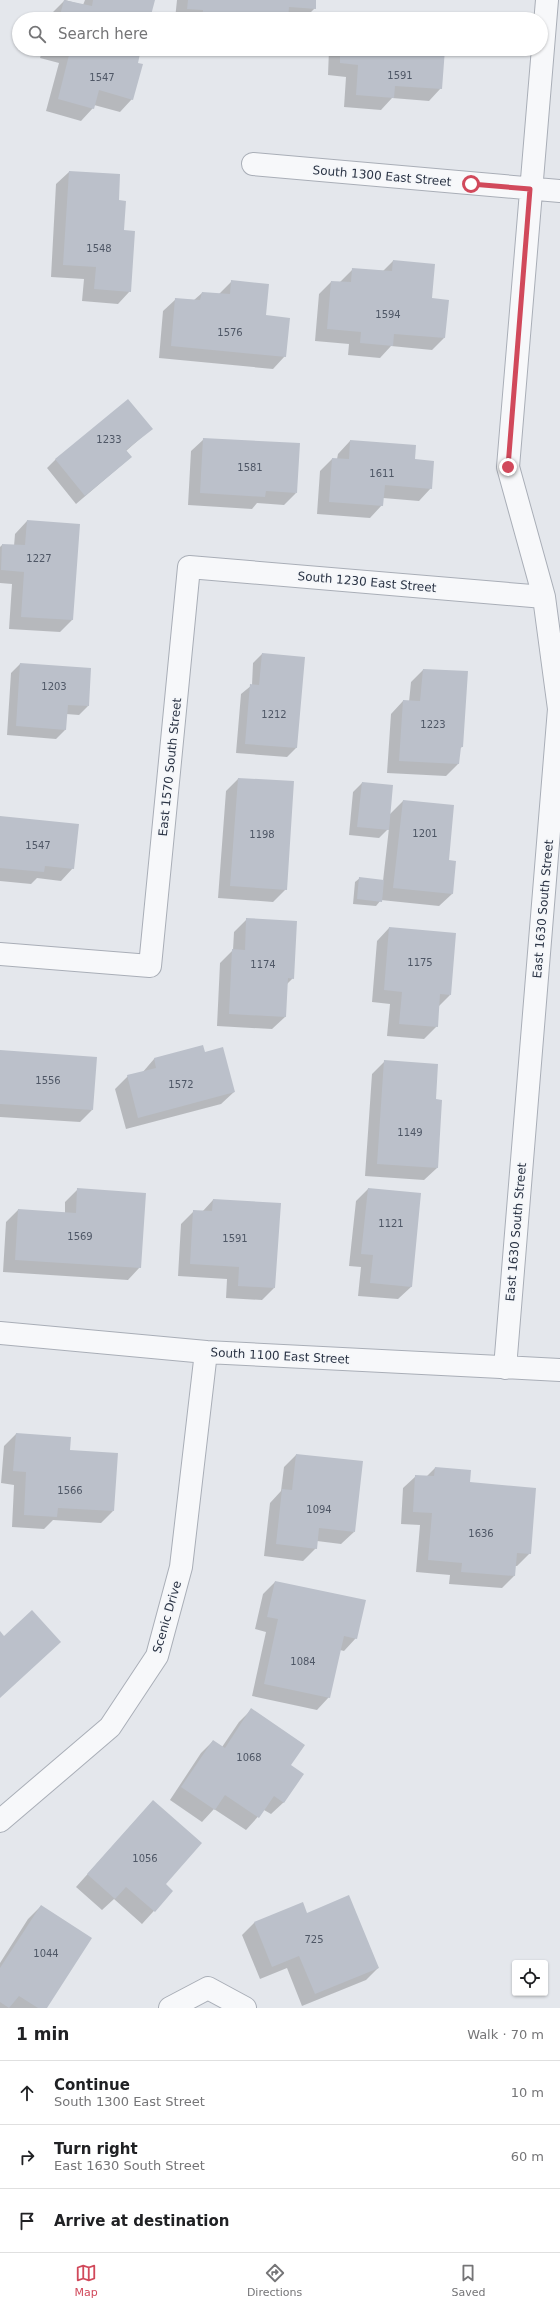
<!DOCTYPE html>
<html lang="en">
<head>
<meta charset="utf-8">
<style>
  body { margin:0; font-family:"DejaVu Sans",sans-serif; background:#f6f6f6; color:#202124 }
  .controls { position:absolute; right:12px; bottom:12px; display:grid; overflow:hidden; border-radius:4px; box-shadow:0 1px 3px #0004 }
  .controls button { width:36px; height:36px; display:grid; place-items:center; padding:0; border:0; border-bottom:1px solid #e0e0e0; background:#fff; color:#202124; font:20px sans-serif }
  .stop { position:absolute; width:12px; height:12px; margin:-9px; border:3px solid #d1495b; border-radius:50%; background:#fff }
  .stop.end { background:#d1495b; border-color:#fff; box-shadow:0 1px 4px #0008 }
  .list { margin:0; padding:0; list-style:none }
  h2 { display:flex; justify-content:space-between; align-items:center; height:52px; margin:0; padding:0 16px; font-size:17px }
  h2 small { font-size:13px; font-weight:400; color:#757577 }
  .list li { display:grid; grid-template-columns:26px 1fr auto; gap:12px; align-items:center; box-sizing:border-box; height:64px; padding:0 16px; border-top:1px solid #e0e0e0 }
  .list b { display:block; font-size:15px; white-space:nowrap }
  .list p { margin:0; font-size:13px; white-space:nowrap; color:#757577 }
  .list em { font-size:13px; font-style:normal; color:#757577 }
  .icon { flex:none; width:22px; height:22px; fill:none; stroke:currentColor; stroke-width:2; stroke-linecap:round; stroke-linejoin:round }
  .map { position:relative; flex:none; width:560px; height:2008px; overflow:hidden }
  .search { position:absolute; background:#fff; box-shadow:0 1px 3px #0004; left:12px; right:12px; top:12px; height:44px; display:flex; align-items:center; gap:10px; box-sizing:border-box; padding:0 14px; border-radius:22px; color:#757577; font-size:15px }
  .sheet { height:244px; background:#fff }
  nav { display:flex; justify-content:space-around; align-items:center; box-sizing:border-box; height:56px; border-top:1px solid #e0e0e0; background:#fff; font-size:11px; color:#757577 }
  nav a { display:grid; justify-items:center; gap:2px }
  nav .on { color:#d1495b }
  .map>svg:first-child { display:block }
  .shadow { fill:#0003 }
  .building { fill:#bbc0ca }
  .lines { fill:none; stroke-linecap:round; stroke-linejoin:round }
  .minor-casing { stroke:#a9aeb7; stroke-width:24 }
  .minor { stroke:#f7f8fa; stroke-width:22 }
  .route { stroke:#d1495b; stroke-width:5 }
  .labels { text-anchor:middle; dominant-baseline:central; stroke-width:3; stroke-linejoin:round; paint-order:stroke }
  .number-label { font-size:10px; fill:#4f5766 }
  .street-label { font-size:12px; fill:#2b3445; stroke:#f4f6f9 }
</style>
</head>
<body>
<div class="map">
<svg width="560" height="2008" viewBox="0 0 560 2008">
  <rect width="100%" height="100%" fill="#e4e7ec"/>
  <path class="shadow" d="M65 0 83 5 85 0H154L149 19H51L53 12Z
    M177 0H315V8L304 19H175Z
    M43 49H140L136 63 132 99 120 112 94 105 93 108 81 121 46 111 59 63 40 58Z
    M252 49H275L273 50Z
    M329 49H444L441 88 429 101 392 98 381 110 344 107 346 77 328 75Z
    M69 172 119 175 118 201 130 291 118 304 82 301 84 279 51 277 56 184Z
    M393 261 431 299 444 338 432 350 391 346 380 358 348 355 349 344 315 341 319 294 331 282H340L353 269 383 271Z
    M232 281 265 316 285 356 273 369 159 358 163 311 176 299 194 300 202 293 219 294Z
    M151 429 126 451 131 457 76 504 47 468 56 459Z
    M204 439 296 493 284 505 257 503 252 509 188 505 191 451Z
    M350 441 414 460 431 488 419 501 383 498 382 505 370 518 317 514 320 471 332 459H337L338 454Z
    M27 521 72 620 60 632 9 629 12 584 0 583V547L2 545 14 546 15 534Z
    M262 654 296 748 287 757 236 753 241 694 252 685 253 663Z
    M20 664 88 706 79 715 66 714 65 730 56 739 7 735 11 673Z
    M423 670 462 747 459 749 458 764 446 776 387 773 391 714 403 701 409 702 411 682Z
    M238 779 286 889 273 902 218 898 226 791Z
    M362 783 389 815 403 801 447 861 452 894 439 906 381 900 376 906 353 904 355 882 360 878 383 881 389 828 379 838 349 835 353 792Z
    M0 817 73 868 61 881 37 878 31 884 0 881Z
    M247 919 293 978 287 984 285 1017 272 1029 217 1026 220 963 233 950 234 932Z
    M389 928 450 995 438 1007 437 1026 424 1039 387 1036 390 1004 372 1002 377 941Z
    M202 1046 204 1053 234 1092 221 1104 126 1129 115 1089 128 1076 142 1073 154 1059Z
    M0 1051 92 1110 80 1122 0 1117Z
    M385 1061 437 1168 424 1180 365 1176 372 1074Z
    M78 1189 140 1267 128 1280 3 1272 6 1222 18 1210 65 1213V1202Z
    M368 1189 420 1194 411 1287 398 1299 358 1296 361 1267 349 1266 356 1201Z
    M213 1200 274 1288 262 1300 226 1298 227 1279 178 1276 181 1224 194 1211 202 1212Z
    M16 1434 69 1451 113 1511 101 1523 53 1520 44 1529 12 1527 14 1485 1 1483 4 1446Z
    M296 1455 354 1532 341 1544 317 1541 316 1548 303 1561 264 1556 270 1503 281 1491 284 1467Z
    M435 1468 469 1483 530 1553 517 1566H515L514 1576 502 1588 449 1584 450 1575 416 1572 420 1525 401 1524 403 1488 416 1476 426 1477Z
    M275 1582 356 1638 344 1651 340 1650 329 1697 317 1710 252 1696 266 1632 255 1629 263 1594Z
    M251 1710 289 1766 284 1802 271 1814 264 1810 246 1830 214 1809 202 1822 170 1800 201 1753 213 1741 222 1747 239 1722Z
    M153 1801 165 1884 172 1891 142 1924 114 1899 102 1910 76 1887Z
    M41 1906 46 2008H0V1963L28 1919Z
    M306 1914 378 1968 366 1980 302 2006 287 1968 260 1979 242 1935 254 1923Z"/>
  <path class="building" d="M64 0 92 6 93 0H155L150 19H59Z
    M188 0H316V9L289 7 288 19H202L203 10 187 9Z
    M65 49H141L138 63 143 64 133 100 99 90 94 109 58 99 70 51Z
    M340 49H445L442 89 395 86 394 98 356 95 358 65 340 63Z
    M69 171 120 174 119 200 126 201 124 230 135 231 131 292 94 289 96 267 63 265Z
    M393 260 435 264 432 298 449 300 445 338 394 334 393 346 360 343 361 332 327 329 331 281 351 282 352 268 392 271Z
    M231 280 269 284 266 315 290 318 286 357 171 346 175 298 200 300 202 292 230 294Z
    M128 399 153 429 126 450 132 457 85 496 55 459Z
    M203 438 300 443 297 493 266 491 265 497 200 493Z
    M350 440 416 445 415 459 434 461 432 489 385 485 383 506 329 502 332 458 349 459Z
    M27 520 80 524 73 620 21 617 24 572 1 570 2 544 25 545Z
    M262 653 305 657 297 748 245 744 250 684 259 685Z
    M20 663 91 668 89 706 68 705 66 730 16 726Z
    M423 669 468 671 463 747H461L459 764 399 761 403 700 420 701Z
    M238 778 294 781 287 890 230 886Z
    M362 782 393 785 389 830 357 827Z
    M403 800 454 805 449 860 456 861 453 894 393 888Z
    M0 816 79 824 74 869 45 866 44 872 0 868Z
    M359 877 384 880 382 902 357 899Z
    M246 918 297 921 294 979 288 978 286 1017 229 1014 232 949 245 950Z
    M389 927 456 933 451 995 440 994 438 1027 399 1024 402 992 384 990Z
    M203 1045 205 1052 223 1047 235 1092 138 1118 127 1075 156 1068 154 1058Z
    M0 1050 97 1057 93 1110 0 1104Z
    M384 1060 438 1064 436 1099 442 1100 438 1168 377 1164Z
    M77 1188 146 1193 141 1268 15 1260 18 1209 76 1213Z
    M368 1188 421 1193 412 1287 370 1283 373 1255 361 1254Z
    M213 1199 281 1203 275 1288 238 1286 239 1267 190 1264 193 1210 212 1211Z
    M16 1433 71 1437 70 1450 118 1453 114 1511 58 1508 57 1517 24 1515 26 1472 13 1471Z
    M296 1454 363 1461 355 1532 319 1528 317 1549 276 1544 282 1489 292 1490Z
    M435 1467 471 1470 470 1482 536 1488 531 1554 517 1553 515 1576 461 1572 462 1563 428 1560 432 1513 413 1512 415 1475 434 1476Z
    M275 1581 366 1600 357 1639 344 1636 330 1698 264 1684 278 1619 267 1617Z
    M32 1610 61 1642 0 1698V1631L4 1636Z
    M251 1708 305 1745 291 1765 304 1774 284 1803 274 1796 259 1818 225 1795 215 1810 181 1787 213 1740 225 1748Z
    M153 1800 202 1843 166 1884 173 1891 155 1912 126 1887 115 1899 87 1874Z
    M349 1895 379 1968 315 1994 299 1956 272 1967 254 1922 303 1902 307 1913Z
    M41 1905 92 1938 47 2008H38L19 1996 9 2008 0 2002V1968Z"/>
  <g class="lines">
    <defs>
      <path id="minor" d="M253 164 560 191
        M0 954 150 966 189 567 544 597
        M0 1333 206 1352 560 1370
        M505 1368 559 709 544 597 508 467 547 0
        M0 1821 110 1727 157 1656 181 1567 206 1352
        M170 2008 208 1988 245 2008"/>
    </defs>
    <use href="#minor" class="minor-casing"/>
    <use href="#minor" class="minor"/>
  </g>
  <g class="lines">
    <path class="route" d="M471 184 530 189 508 467"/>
  </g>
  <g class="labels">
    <g class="number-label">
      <text x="400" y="75">1591</text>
      <text x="102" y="77">1547</text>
      <text x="99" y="248">1548</text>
      <text x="388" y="314">1594</text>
      <text x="230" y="332">1576</text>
      <text x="109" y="439">1233</text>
      <text x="250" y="467">1581</text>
      <text x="382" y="473">1611</text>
      <text x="39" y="558">1227</text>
      <text x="54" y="686">1203</text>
      <text x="274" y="714">1212</text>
      <text x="433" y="724">1223</text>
      <text x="425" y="833">1201</text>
      <text x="262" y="834">1198</text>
      <text x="38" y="845">1547</text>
      <text x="420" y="962">1175</text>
      <text x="263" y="964">1174</text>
      <text x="48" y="1080">1556</text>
      <text x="181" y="1084">1572</text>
      <text x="410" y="1132">1149</text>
      <text x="391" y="1223">1121</text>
      <text x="80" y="1236">1569</text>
      <text x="235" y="1238">1591</text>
      <text x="70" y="1490">1566</text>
      <text x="319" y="1509">1094</text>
      <text x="481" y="1533">1636</text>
      <text x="303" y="1661">1084</text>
      <text x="249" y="1757">1068</text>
      <text x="145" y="1858">1056</text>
      <text x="314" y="1939">725</text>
      <text x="46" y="1953">1044</text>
    </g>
    <g class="street-label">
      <text transform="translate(382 176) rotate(5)">South 1300 East Street</text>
      <text transform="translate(367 582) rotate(5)">South 1230 East Street</text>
      <text transform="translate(170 767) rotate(-84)">East 1570 South Street</text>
      <text transform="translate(543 909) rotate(-85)">East 1630 South Street</text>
      <text transform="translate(516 1232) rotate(-85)">East 1630 South Street</text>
      <text transform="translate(280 1356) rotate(3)">South 1100 East Street</text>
      <text transform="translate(167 1617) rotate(-74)">Scenic Drive</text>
    </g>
  </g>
</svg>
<div class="controls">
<button><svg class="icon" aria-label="locate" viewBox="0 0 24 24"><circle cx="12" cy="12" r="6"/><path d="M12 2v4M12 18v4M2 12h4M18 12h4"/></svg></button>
</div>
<div class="stop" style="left:471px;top:184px"></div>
<div class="stop end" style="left:508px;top:467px"></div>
<div class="search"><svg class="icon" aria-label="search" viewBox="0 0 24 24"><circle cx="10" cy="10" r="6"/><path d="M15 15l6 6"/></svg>Search here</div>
</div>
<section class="sheet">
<h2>1 min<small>Walk · 70 m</small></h2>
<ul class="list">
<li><svg class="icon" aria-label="ahead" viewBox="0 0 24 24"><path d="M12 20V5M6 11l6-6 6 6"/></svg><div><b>Continue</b><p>South 1300 East Street</p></div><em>10 m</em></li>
<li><svg class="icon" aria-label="right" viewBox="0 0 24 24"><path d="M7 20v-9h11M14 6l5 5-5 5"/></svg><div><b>Turn right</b><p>East 1630 South Street</p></div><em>60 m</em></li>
<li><svg class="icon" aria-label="arrive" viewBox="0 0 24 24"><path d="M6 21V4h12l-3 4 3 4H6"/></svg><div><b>Arrive at destination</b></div></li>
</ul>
</section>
<nav>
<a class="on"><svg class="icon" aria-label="map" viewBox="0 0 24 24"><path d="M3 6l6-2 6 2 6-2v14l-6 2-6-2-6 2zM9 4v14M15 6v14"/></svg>Map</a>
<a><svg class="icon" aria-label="directions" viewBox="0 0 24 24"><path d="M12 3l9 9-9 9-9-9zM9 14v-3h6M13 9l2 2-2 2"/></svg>Directions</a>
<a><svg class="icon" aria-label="saved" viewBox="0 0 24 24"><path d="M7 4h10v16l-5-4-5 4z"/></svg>Saved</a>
</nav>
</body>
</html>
